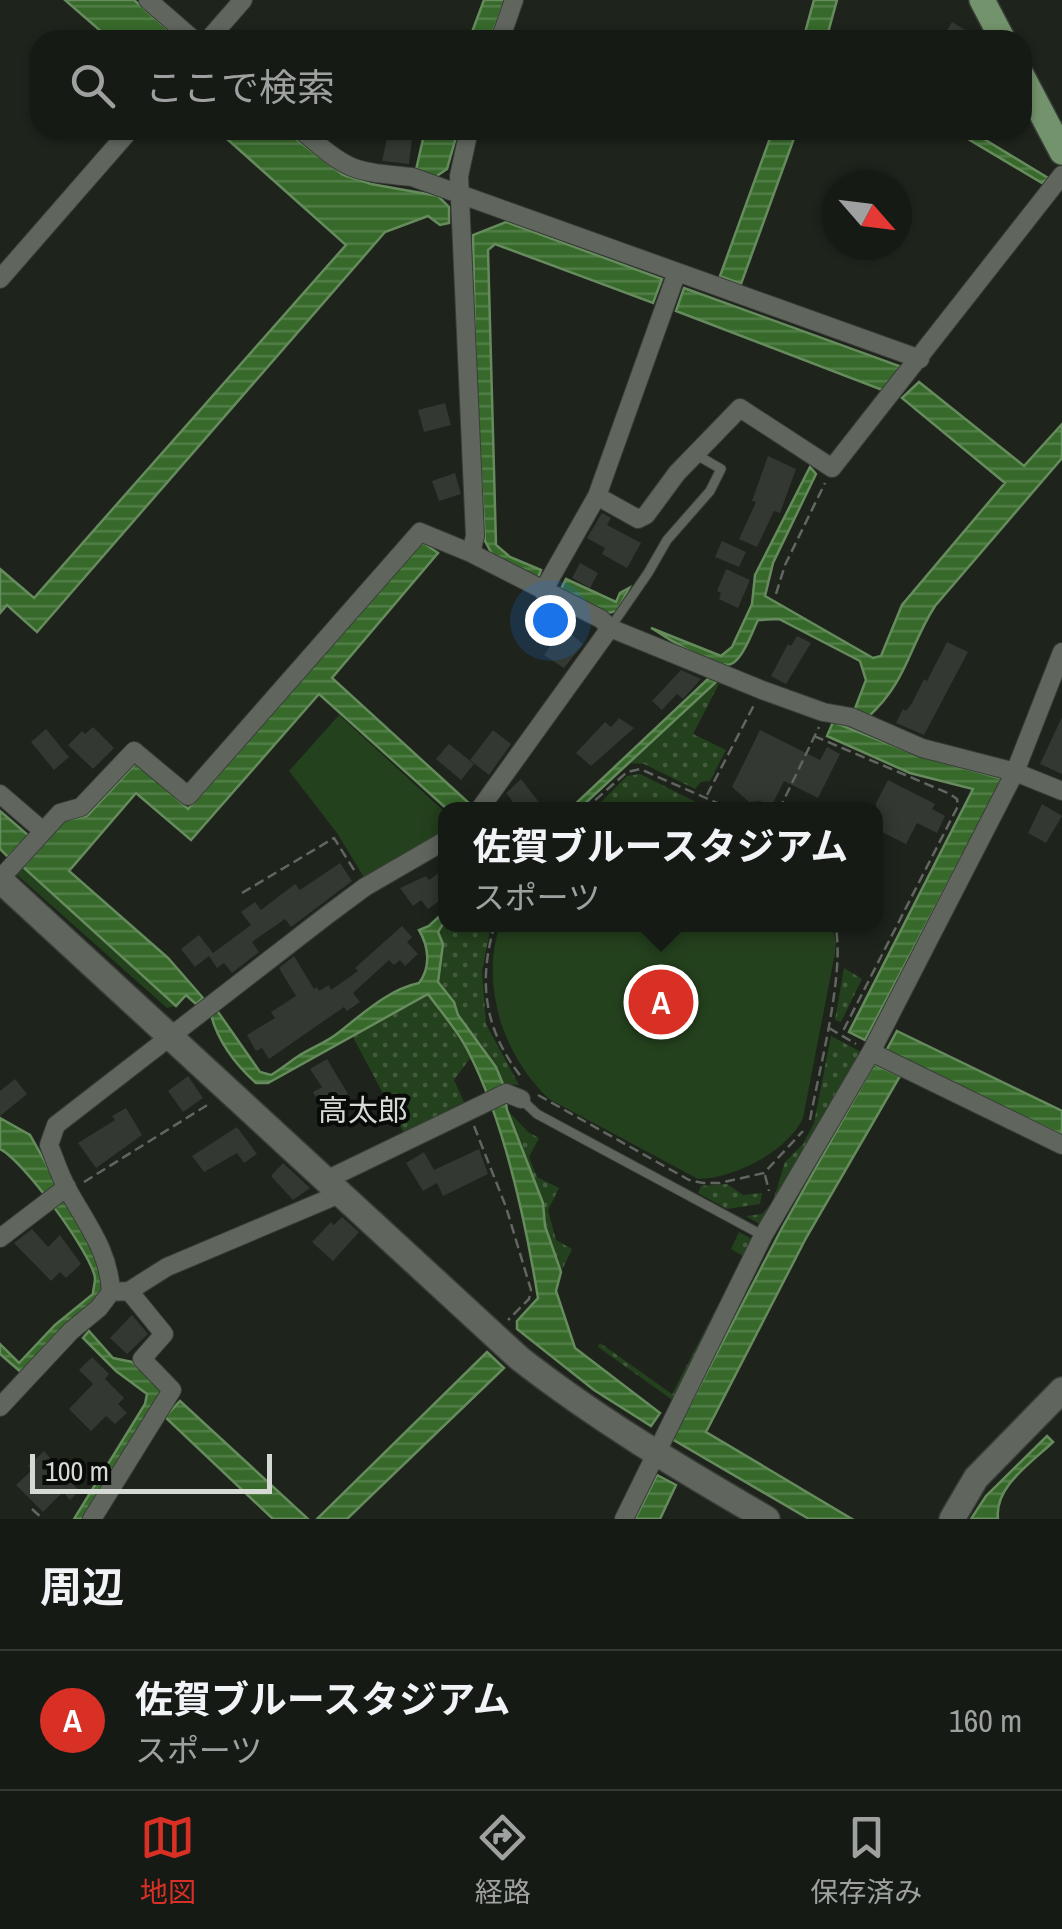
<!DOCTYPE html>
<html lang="ja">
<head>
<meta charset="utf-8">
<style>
  body { margin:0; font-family:"Archivo Narrow","Noto Sans JP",sans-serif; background:#232722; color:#f1f3f6 }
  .compass { position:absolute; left:822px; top:170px; width:90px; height:90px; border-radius:50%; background:#161a15; box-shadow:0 2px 8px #0004; rotate:118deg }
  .scale { position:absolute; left:30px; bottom:25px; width:242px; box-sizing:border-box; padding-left:10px; border:5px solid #d6dad5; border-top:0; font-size:28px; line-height:35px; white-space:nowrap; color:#d6dad5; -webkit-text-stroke:8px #090b09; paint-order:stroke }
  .you { position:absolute; left:550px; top:620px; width:35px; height:35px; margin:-25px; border:8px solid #fff; border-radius:50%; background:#1a73e8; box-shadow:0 0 0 15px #1a73e833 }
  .badge { display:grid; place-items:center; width:65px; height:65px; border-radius:50%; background:#d93025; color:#fff; font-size:32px; font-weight:700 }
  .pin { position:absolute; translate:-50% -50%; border:5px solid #fff; box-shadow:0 2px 10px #0006 }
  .popup { position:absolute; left:438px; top:802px; width:445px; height:130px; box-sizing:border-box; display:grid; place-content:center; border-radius:20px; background:#161a15; filter:drop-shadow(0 2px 8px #0005); font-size:32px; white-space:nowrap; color:#9ea1a0 }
  .popup b { font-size:38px; color:#f1f3f6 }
  .popup::after { content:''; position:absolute; left:50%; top:100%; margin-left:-20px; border:20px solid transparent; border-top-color:#161a15 }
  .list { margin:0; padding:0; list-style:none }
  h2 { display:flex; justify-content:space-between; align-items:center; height:130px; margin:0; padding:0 40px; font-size:42px }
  h2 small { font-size:32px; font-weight:400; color:#9ea1a0 }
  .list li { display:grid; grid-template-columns:65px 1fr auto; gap:30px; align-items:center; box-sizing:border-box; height:140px; padding:0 40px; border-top:2px solid #353834 }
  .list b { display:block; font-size:38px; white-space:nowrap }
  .list p { margin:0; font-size:32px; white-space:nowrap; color:#9ea1a0 }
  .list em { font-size:32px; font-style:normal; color:#9ea1a0 }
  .icon { flex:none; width:55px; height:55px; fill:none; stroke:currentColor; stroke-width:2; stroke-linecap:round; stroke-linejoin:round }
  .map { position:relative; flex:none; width:1062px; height:1519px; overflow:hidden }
  .search { position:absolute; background:#161a15; box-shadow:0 2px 8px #0004; left:30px; right:30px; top:30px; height:110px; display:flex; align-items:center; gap:25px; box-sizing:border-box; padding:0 35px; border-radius:30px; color:#9ea1a0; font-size:38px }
  .sheet { height:270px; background:#161a15 }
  nav { display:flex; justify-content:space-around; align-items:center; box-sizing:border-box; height:140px; border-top:2px solid #353834; background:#161a15; font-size:28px; color:#9ea1a0 }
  nav a { display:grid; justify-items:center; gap:5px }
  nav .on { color:#d93025 }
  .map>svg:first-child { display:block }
  .grass { fill:url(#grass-dots) }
  .park { fill:#24411d }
  .water { fill:url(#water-rules); stroke:#668b5d; stroke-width:2.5 }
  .building { fill:#333832 }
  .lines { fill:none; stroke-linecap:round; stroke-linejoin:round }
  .lane-casing { stroke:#393d38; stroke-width:11 }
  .street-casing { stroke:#393d38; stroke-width:20 }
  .secondary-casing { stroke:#393d38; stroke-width:28 }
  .primary-casing { stroke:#393d38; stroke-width:28 }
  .path { stroke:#616660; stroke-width:2.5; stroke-dasharray:10 5; stroke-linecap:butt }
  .lane { stroke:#60665e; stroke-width:9 }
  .street { stroke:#60665e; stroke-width:18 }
  .secondary { stroke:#60665e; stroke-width:25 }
  .primary { stroke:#73936c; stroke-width:25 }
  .labels { text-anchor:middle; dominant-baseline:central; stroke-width:8; stroke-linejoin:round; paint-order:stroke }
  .neighbourhood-label { font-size:30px; fill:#d6dad5; stroke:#090b09 }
</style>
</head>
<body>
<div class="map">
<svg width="1062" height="1519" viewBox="0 0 1062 1519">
  <defs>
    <pattern id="grass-dots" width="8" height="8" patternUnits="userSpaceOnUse" patternTransform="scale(2.5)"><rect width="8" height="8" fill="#24411d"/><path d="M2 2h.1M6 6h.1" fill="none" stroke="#435c3d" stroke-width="1.8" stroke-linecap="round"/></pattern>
    <pattern id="water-rules" width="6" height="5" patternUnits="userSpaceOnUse" patternTransform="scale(2.5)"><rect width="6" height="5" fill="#36692a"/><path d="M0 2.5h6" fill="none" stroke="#527e48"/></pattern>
  </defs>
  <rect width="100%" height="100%" fill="#1e231c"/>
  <path class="grass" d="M715 683 719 684 693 734 726 750 710 781 701 782 695 789 644 764 628 763Z
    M640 774 702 805 677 803 593 810 627 776Z
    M446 919V924L491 925 482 971 486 1024 519 1085 503 1084C492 1059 473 1040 459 1016 452 1004 447 994 438 982L443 944 438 932Z
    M844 968 862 979 841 1022 835 1020Z
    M428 993 471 1057 454 1080 464 1102 404 1133 353 1037Z
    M831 1036 861 1052 763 1226 746 1216 762 1214 773 1201 785 1162 803 1144 814 1123Z
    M507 1110 528 1132 539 1138 529 1157 537 1177 559 1188 548 1210 556 1240 572 1249 561 1272 545 1226 543 1203Z
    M727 1184 743 1195 762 1193 760 1204 727 1209 698 1193 701 1186Z
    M739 1232 756 1241 674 1401 598 1347 600 1343 672 1394 743 1256 731 1249Z"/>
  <path class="park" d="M339 715 446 813V829L365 879 337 833 289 771Z
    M23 867 176 1006 167 1008 16 874Z
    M500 925H831L836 941 835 953 803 1118C788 1151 734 1179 698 1179L549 1099C503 1056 480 985 500 925Z"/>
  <path class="water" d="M65 0H134L180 40H111Z
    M484 0H505L490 40H469Z
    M814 0H837L826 40H803Z
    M217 130H284L343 175 371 184 438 196 449 207V223L440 225 428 216 385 232 37 632 7 605 0 613V569L34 598 346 245Z
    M430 130H458L447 169 435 177 416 170 423 139Z
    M773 130H797L741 284 720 276Z
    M953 130H969L1048 178 1042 183Z
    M506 222 662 279 653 303 495 244 488 250 496 545 510 557 541 570 538 578 492 554 485 541 476 392 473 235Z
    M684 288 902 367 885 391 676 311Z
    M919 382 1024 466 1062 424V458L935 606C909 646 907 682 868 717L854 711 866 680 860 661 779 619 758 620C752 632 744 656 733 663 718 673 667 637 651 628L721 656 732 647 752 604 755 575 810 467 816 474 773 563 765 596 873 658 881 656 902 605 1005 483 902 398Z
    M422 542 438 553 332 678 471 805 466 809H447L319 694 191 840 136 793 69 871 168 958 203 998 196 1004 186 995 176 1006 23 867 65 820 87 816 137 762 188 809Z
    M566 579 616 602 620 593 629 588 617 611 608 613 561 589Z
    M712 675 718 679 715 683 579 809 569 810Z
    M833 722 917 755 1003 779 865 1040 849 1032 973 789 910 773 827 736Z
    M0 811 29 836 8 857 0 849Z
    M446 910V919L438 932 443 944 438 982 454 1002 458 1015 496 1067 503 1084 507 1110 543 1203 545 1226 561 1272 556 1291 575 1348 660 1413 651 1426 594 1390 517 1329V1321L538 1298C525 1218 505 1123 468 1051 458 1031 441 1012 428 994L268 1083H256C236 1065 218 1041 211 1015L216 1009 260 1072 271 1075C281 1069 288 1063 297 1057 310 1048 326 1043 338 1033 361 1015 389 989 419 983 431 967 429 947 419 930L429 926Z
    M897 1031 1062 1111V1135L885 1053Z
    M874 1064 900 1076 806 1238 706 1432 852 1519H809L672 1439 782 1228Z
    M0 1118 30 1135 106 1271 103 1295 22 1373 0 1354V1344L19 1363 55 1325 93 1294C93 1289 95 1284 95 1278 92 1254 23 1160 0 1149Z
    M89 1331 113 1358 132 1362 164 1390 84 1519H74L145 1404 147 1394 116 1371 83 1338Z
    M487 1352 504 1368 347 1519H317Z
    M180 1401 308 1519H273L165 1417Z
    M1047 1436 1053 1442C1031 1463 994 1487 998 1519H971L986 1496Z
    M657 1475 676 1485 660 1519H635Z"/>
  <path class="building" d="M952 22 983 40H952L944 35Z
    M389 130H413L409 164 382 161Z
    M445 403 451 425 424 432 418 410Z
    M768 456 796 469 780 513 774 511 757 547 739 539 756 502 752 501Z
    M455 473 461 494 439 501 432 481Z
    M602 513 611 518 607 525 641 543 627 568 602 554 605 548 587 538Z
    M722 541 746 552 739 567 715 557Z
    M580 563 598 573 590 588 572 578Z
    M726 569 750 580 738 608 719 599 721 593 717 591Z
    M563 627 583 644 564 668 544 655Z
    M797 636 811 643 786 684 771 676 788 644 791 646Z
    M947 642 968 652 924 735 896 723 903 709 906 711 912 703 924 679 927 681Z
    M681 670 701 679 683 699 677 694 662 710 652 701Z
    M1062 717V774L1040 764Z
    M619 718 634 728 591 766 576 753 605 722 611 727Z
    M93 727 114 748 93 769 68 745 82 731 85 734Z
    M46 729 69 757 54 770 31 742Z
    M493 730 511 744 489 775 470 760Z
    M760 730 820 760 827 747 840 754 818 798 784 781 771 807 760 801 749 802 732 787Z
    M449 744 474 764 461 780 436 759Z
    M521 779 545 810H519L506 793Z
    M888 780 935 804 932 809 945 816 937 833 917 823 906 844 876 829V803Z
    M1042 804 1062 816 1046 843 1028 833Z
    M340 863 352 881 291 927 285 919 252 942 259 952 232 973 224 963 217 968 209 956 195 967 181 949 199 935 213 953 251 925 241 912 255 902 261 910 295 884 300 890Z
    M446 868V896L428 909 421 900 413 906 400 888 426 876 429 880Z
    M402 926 412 937 407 942 418 954 405 966 400 960 394 965 389 960 353 993 360 1002 347 1011 344 1007 269 1059 262 1048 256 1051 247 1035 275 1018 271 1012 296 996 279 968 294 956 314 989 317 987 319 991 329 985 331 990 358 971 355 968Z
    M327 1059 348 1094 322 1108 313 1092 322 1087 310 1069Z
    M188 1076 203 1098 183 1112 168 1091Z
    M15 1079 27 1094 0 1116V1091Z
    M126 1108 142 1135 96 1168 78 1143 115 1120 112 1116Z
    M237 1127 257 1154 244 1163 237 1153 204 1172 192 1156Z
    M479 1149 488 1174 443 1196 437 1183 423 1191 406 1163 424 1152 434 1170Z
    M283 1163 310 1188 293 1200 271 1176Z
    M342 1217 359 1232 333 1261 312 1242 331 1222 334 1225Z
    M32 1229 48 1247 60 1235 81 1264 66 1278 60 1272 51 1281 14 1243Z
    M132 1315 148 1334 127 1354 110 1338Z
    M92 1357 109 1374 105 1379 124 1398 118 1404 127 1413 115 1424 106 1416 91 1431 69 1409 93 1384 79 1370Z
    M44 1451 79 1491 70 1500 63 1492 43 1512 16 1485 32 1470 28 1466Z"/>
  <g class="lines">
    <defs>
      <path id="lane" d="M610 628 648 573 667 540 710 491 721 469 695 454
        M521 1099 537 1114 762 1235"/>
      <path id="street" d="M148 0 194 40
        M208 40 243 0
        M500 40 514 0
        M301 130C349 171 349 171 412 177L920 359
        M469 130 459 176 475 536 471 553 601 619 610 628 479 810
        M0 279 130 130
        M597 496 677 272
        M543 591 597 496 638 519 646 515 677 473 740 408 832 468 1062 175
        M610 628 762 690 823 712 851 717 922 748 1015 772 1062 791
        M0 794 43 831
        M0 879 60 813 81 807 134 751 188 796 420 532 471 553
        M871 1052 1062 1145
        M328 1179 506 1093 521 1099
        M0 1238 67 1187
        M111 1292C109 1251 87 1225 68 1190 60 1176 55 1160 49 1145L56 1125 326 916 365 887 446 840
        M0 1407 71 1331 99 1308 111 1292 129 1291 167 1267 342 1193
        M92 1519 172 1390 142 1359 164 1334 129 1291
        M624 1519 763 1236 871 1052 1015 772 1062 652"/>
      <path id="secondary" d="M0 880 519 1358C597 1419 681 1469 767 1519
        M952 1519 976 1478 1062 1390"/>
      <path id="primary" d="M982 0 1003 40
        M1022 76 1062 152"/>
    </defs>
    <use href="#lane" class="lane-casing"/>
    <use href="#street" class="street-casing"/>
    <use href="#secondary" class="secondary-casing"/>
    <use href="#primary" class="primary-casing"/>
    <path class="path" d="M776 594 785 565 825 483
      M814 736 950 794 957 799 958 806 842 1033
      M707 795 754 705
      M584 810 627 772 640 769 733 810
      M779 810 819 727
      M242 893 334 838 356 873
      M495 924C477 983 485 1032 523 1079
      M829 1028 856 1044
      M538 1095 689 1180 703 1183H720L764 1173 803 1131
      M810 1120C819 1069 846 971 835 924
      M474 1126 506 1207 531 1290 529 1299 508 1320
      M765 1175 769 1191
      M84 1182 209 1104
      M32 1509 43 1519"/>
    <use href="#lane" class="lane"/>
    <use href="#street" class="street"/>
    <use href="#secondary" class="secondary"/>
    <use href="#primary" class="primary"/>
  </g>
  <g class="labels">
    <g class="neighbourhood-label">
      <text x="363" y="1110">高太郎</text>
    </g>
  </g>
</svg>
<svg class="compass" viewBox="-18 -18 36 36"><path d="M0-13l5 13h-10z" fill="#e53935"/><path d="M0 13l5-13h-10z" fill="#9ea1a0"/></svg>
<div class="scale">100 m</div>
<div class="you"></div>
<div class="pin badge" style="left:661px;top:1002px">A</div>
<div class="popup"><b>佐賀ブルースタジアム</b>スポーツ</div>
<div class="search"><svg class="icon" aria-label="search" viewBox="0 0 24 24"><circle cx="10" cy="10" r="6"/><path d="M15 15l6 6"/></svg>ここで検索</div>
</div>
<section class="sheet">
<h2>周辺<small></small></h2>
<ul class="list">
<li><span class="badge">A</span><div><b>佐賀ブルースタジアム</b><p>スポーツ</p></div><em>160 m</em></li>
</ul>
</section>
<nav>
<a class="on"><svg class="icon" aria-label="map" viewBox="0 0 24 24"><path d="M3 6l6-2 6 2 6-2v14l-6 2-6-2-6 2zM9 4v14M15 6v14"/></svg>地図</a>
<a><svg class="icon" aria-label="directions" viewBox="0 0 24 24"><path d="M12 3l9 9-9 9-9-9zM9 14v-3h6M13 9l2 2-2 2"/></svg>経路</a>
<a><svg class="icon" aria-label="saved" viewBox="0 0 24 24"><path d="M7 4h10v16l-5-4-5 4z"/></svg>保存済み</a>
</nav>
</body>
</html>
